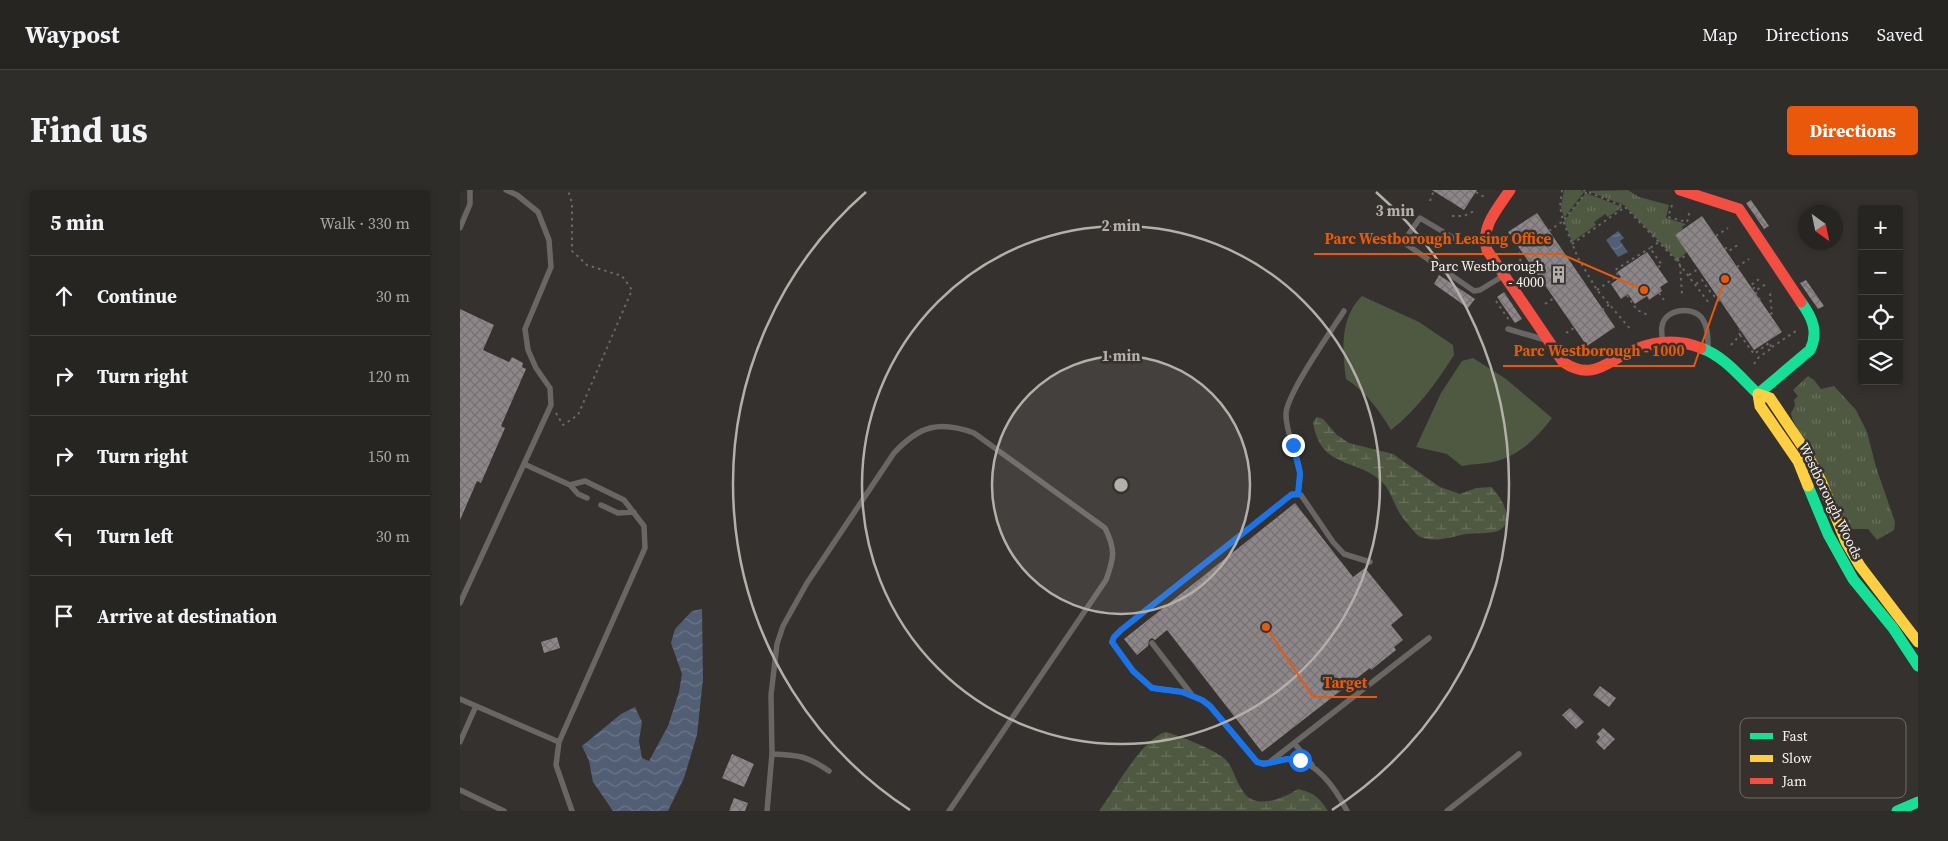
<!DOCTYPE html>
<html lang="en">
<head>
<meta charset="utf-8">
<style>
  body { margin:0; font-family:"Source Serif 4",serif; background:#2f2d2a; color:#f1f3f6 }
  .controls { position:absolute; right:15px; top:15px; display:grid; overflow:hidden; border-radius:5px; box-shadow:0 2px 8px #0003 }
  .controls button { width:45px; height:45px; display:grid; place-items:center; padding:0; border:0; border-bottom:1px solid #434240; background:#272522; color:#f1f3f6; font:25px sans-serif }
  .compass { position:absolute; left:1338px; top:15px; width:45px; height:45px; border-radius:50%; background:#272522; box-shadow:0 2px 8px #0003; rotate:147deg }
  .stop { position:absolute; width:15px; height:15px; margin:-11px; border:4px solid #1a73e8; border-radius:50%; background:#fff }
  .stop.end { background:#1a73e8; border-color:#fff; box-shadow:0 1px 5px #0008 }
  .list { margin:0; padding:0; list-style:none }
  h2 { display:flex; justify-content:space-between; align-items:center; height:65px; margin:0; padding:0 20px; font-size:21px }
  h2 small { font-size:16px; font-weight:400; color:#a4a5a5 }
  .list li { display:grid; grid-template-columns:32px 1fr auto; gap:15px; align-items:center; box-sizing:border-box; height:80px; padding:0 20px; border-top:1px solid #434240 }
  .list b { display:block; font-size:19px; white-space:nowrap }
  .list em { font-size:16px; font-style:normal; color:#a4a5a5 }
  .icon { flex:none; width:28px; height:28px; fill:none; stroke:currentColor; stroke-width:2; stroke-linecap:round; stroke-linejoin:round }
  .map { position:relative; flex:none; width:1458px; height:621px; overflow:hidden; border-radius:5px }
  header { display:flex; align-items:center; gap:30px; box-sizing:border-box; height:70px; padding:0 25px; background:#272522; border-bottom:1px solid #434240 }
  header strong { font-size:24px }
  nav { display:flex; gap:28px; margin-inline-start:auto; font-size:18px }
  .intro { display:flex; align-items:center; justify-content:space-between; box-sizing:border-box; height:120px; padding:0 30px }
  h1 { margin:0; font-size:35px }
  .button { padding:12px 22px; border-radius:5px; background:#ea580c; color:#fff; font-size:18px; font-weight:700 }
  main { display:flex; gap:30px; padding:0 30px }
  aside { flex:1; background:#272522; border-radius:5px; box-shadow:0 2px 8px #0003 }
  .map>svg:first-child { display:block }
  .grass { fill:url(#grass-tufts) }
  .wetland { fill:url(#wetland-marsh) }
  .park { fill:#4f5941 }
  .water { fill:url(#water-waves) }
  .building { fill:url(#building-cross-hatch) }
  .lines { fill:none; stroke-linecap:round; stroke-linejoin:round }
  .path { stroke:#6a6867; stroke-width:2; stroke-dasharray:2.5 4; stroke-linecap:butt }
  .lane { stroke:#696766; stroke-width:5.5 }
  .fast { stroke:#16e098; stroke-width:11 }
  .slow { stroke:#ffcf43; stroke-width:11 }
  .jam { stroke:#f24e42; stroke-width:11 }
  .route { stroke:#1a73e8; stroke-width:6 }
  .ring { fill:none; stroke:#b3b0ac; stroke-width:2.5 }
  .labels { text-anchor:middle; dominant-baseline:central; stroke-width:5; stroke-linejoin:round; paint-order:stroke }
  .poi-label { font-size:14px; fill:#f7f4f0; stroke:#36312c; text-anchor:end }
  .street-label { font-size:14px; fill:#f7f4f0; stroke:#36312c }
  .key { fill:#36312c; stroke:#706c67; stroke-width:1 }
  .key-label { font-size:14px; fill:#f7f4f0 }
  .centre { fill:#b3b0ac; stroke:#36312c; stroke-width:2.5 }
  .ring-label { font-size:15px; text-anchor:middle; font-weight:bold; fill:#b3b0ac; stroke:#36312c; stroke-width:5; stroke-linejoin:round; paint-order:stroke }
  .leader { fill:none; stroke:#e8590c; stroke-width:2 }
  .callout-dot { fill:#e8590c; stroke:#36312c; stroke-width:2 }
  .callout-label { font-size:15px; text-anchor:middle; font-weight:bold; fill:#e8590c; stroke:#36312c; stroke-width:5; stroke-linejoin:round; paint-order:stroke }
</style>
</head>
<body>
<header>
<strong>Waypost</strong>
<nav><a>Map</a><a>Directions</a><a>Saved</a></nav>
</header>
<div class="intro"><h1>Find us</h1><a class="button">Directions</a></div>
<main>
<aside>
<h2>5 min<small>Walk · 330 m</small></h2>
<ul class="list">
<li><svg class="icon" aria-label="ahead" viewBox="0 0 24 24"><path d="M12 20V5M6 11l6-6 6 6"/></svg><div><b>Continue</b></div><em>30 m</em></li>
<li><svg class="icon" aria-label="right" viewBox="0 0 24 24"><path d="M7 20v-9h11M14 6l5 5-5 5"/></svg><div><b>Turn right</b></div><em>120 m</em></li>
<li><svg class="icon" aria-label="right" viewBox="0 0 24 24"><path d="M7 20v-9h11M14 6l5 5-5 5"/></svg><div><b>Turn right</b></div><em>150 m</em></li>
<li><svg class="icon" aria-label="left" viewBox="0 0 24 24"><path d="M17 20v-9H6M10 6l-5 5 5 5"/></svg><div><b>Turn left</b></div><em>30 m</em></li>
<li><svg class="icon" aria-label="arrive" viewBox="0 0 24 24"><path d="M6 21V4h12l-3 4 3 4H6"/></svg><div><b>Arrive at destination</b></div></li>
</ul>
</aside>
<div class="map">
<svg width="1458" height="621" viewBox="0 0 1458 621">
  <defs>
    <pattern id="grass-tufts" width="24" height="20" patternUnits="userSpaceOnUse" patternTransform="scale(1.25)"><rect width="24" height="20" fill="#4f5941"/><path d="M3 7l-1-3M5 7V3M7 7l1-3M15 17l-1-3M17 17v-4M19 17l1-3" fill="none" stroke="#69715d"/></pattern>
    <pattern id="wetland-marsh" width="20" height="14" patternUnits="userSpaceOnUse" patternTransform="scale(1.25)"><rect width="20" height="14" fill="#4f5941"/><path d="M1 5h8M5 5V1M11 12h8M15 12V8" fill="none" stroke="#69715d"/></pattern>
    <pattern id="water-waves" width="16" height="10" patternUnits="userSpaceOnUse" patternTransform="scale(1.25)"><rect width="16" height="10" fill="#515e74"/><path d="M0 5q4-4 8 0t8 0" fill="none" stroke="#6b7688"/></pattern>
    <pattern id="building-cross-hatch" width="8" height="8" patternUnits="userSpaceOnUse" patternTransform="scale(1.25)"><rect width="8" height="8" fill="#8e8789"/><path d="M0 0l8 8M0 8l8-8" fill="none" stroke="#767172"/></pattern>
  </defs>
  <rect width="100%" height="100%" fill="#34312e"/>
  <path class="grass" d="M1168 0 1179 7 1209 15 1206 28 1226 34 1222 37 1223 39 1215 45 1227 62 1217 70 1164 15 1128 1Z
    M1126 3 1162 17 1148 27 1145 24 1134 32 1136 35 1112 52 1104 31Z
    M1348 186 1354 190 1361 199 1374 196 1396 220 1407 242 1416 277 1435 332 1434 340 1417 350 1408 339H1392L1384 333 1332 228 1331 223 1335 216 1334 210 1338 206 1333 200Z"/>
  <path class="wetland" d="M857 227 863 229 877 245 889 253 933 264 980 297 1000 304 1016 298 1031 297C1040 305 1056 330 1040 340 1033 344 1014 343 1006 344 991 347 975 353 961 347 957 346 955 342 952 339 948 334 944 330 940 324 934 314 930 299 921 291 896 268 860 279 853 232Z
    M706 542C718 545 758 561 766 570 773 578 776 591 782 600 795 621 822 609 838 599 854 603 859 607 868 621H639C655 600 682 548 706 542Z"/>
  <path class="park" d="M1104 0H1120L1124 2 1104 28 1101 17Z
    M902 106 959 132 993 155 994 165C976 193 957 220 931 240 919 220 906 202 886 189 882 161 880 127 902 106Z
    M1013 168 1046 189 1092 228C1076 249 1059 266 1033 272 1023 274 1012 274 1002 276L987 264 956 257 981 203 1002 171Z"/>
  <path class="water" d="M1158 41 1164 48 1160 51 1168 62 1158 67 1146 50Z
    M242 419 243 489 237 545 224 588 208 621H153L133 592 129 571 122 556 161 524 175 517 182 532 179 551 182 568 189 571 208 536 219 502 222 484 211 453 215 439 232 421Z"/>
  <path class="building" d="M972 0H1017L1004 20Z
    M1291 10 1309 36 1304 39 1286 13Z
    M1077 23 1155 137 1127 156 1048 42Z
    M1242 26 1322 142 1294 160 1215 45Z
    M1187 62 1208 92 1200 97 1202 101 1189 110 1187 106 1175 114 1168 104 1161 109 1151 94 1161 87 1157 82Z
    M979 85 1015 109 1008 118 974 94Z
    M1346 90 1364 116 1358 119 1340 93Z
    M1044 102 1062 129 1055 133 1037 107Z
    M0 119 34 135 23 160 49 172 52 167 63 173 62 177 66 179 41 236 45 238 21 293 17 291 0 330Z
    M835 313 893 387 905 378 943 425 931 435 943 450 934 457 936 460 911 480 910 478 802 562 707 440 695 450 692 448 689 450 688 456 677 465 664 449Z
    M97 447 100 458 84 463 81 452Z
    M1140 496 1156 508 1149 517 1133 505Z
    M1110 518 1124 532 1116 539 1102 525Z
    M1143 538 1155 549 1144 560 1136 552 1140 547 1137 544Z
    M272 564 294 574 284 597 262 588Z
    M274 608 288 613 285 621H269Z"/>
  <g class="lines">
    <path class="path" d="M1102 0 1100 17 1103 31 1118 68 1137 100 1172 141
      M1123 0 1165 17 1217 71 1249 113
      M1016 2 1024 7
      M970 11 974 0
      M1212 15 1208 27 1227 32 1230 20
      M992 26H1004L1016 20
      M1089 41 1103 31 1128 0
      M1256 46 1268 38
      M1112 54 1165 17
      M1265 59 1266 58 1269 61 1279 54
      M1217 71 1228 64
      M1220 75 1222 104
      M1059 77 1061 75 1059 61 1061 60
      M1198 77 1202 75 1190 58 1199 52
      M1277 77 1289 69
      M1158 85 1155 80 1190 58
      M1229 85 1238 79
      M1236 94 1242 90 1251 103 1262 113
      M1293 99 1294 98 1291 95 1302 87
      M1137 100 1157 86
      M1199 103 1204 110
      M1167 105 1177 120 1188 125
      M1300 110 1295 101 1306 94
      M1036 111 1049 130
      M1085 114 1094 108
      M1142 120 1150 114
      M1310 124 1312 123 1310 105 1312 102
      M1106 143 1114 138
      M1280 145 1294 164 1309 153
      M1271 155 1280 145 1278 141 1280 140
      M1312 157 1336 141
      M1294 174 1299 167 1312 158 1308 151
      M96 223 103 235 118 225 172 100 162 86 127 75 112 61V13L108 0"/>
    <path class="lane" d="M0 38 10 14V0
      M1023 51 1002 53 960 28 943 52 1014 101 1020 100 1043 86
      M1048 139 1082 149
      M1203 152C1202 147 1201 141 1202 136 1205 119 1231 116 1241 127 1248 136 1248 147 1248 158
      M64 274 110 295 125 291 164 310 184 336 185 358 99 552 96 575 112 621
      M110 295 118 304 127 308
      M838 303C839 297 840 291 840 284 839 264 826 246 826 225 825 206 872 140 884 121
      M141 315 158 323 174 322
      M0 413 91 215 90 198 76 178 68 160 65 139 91 77 89 50 78 22 57 5 46 0
      M692 453 732 505
      M0 509 16 516 0 552
      M16 516 99 552
      M834 553 852 575
      M312 564C339 565 347 566 369 581
      M811 571 969 448
      M0 600 44 621
      M307 621 312 564 311 505 317 454 323 436 347 393 434 263C459 236 479 230 514 243L645 338C656 360 654 368 646 390L489 621
      M887 621C876 599 855 568 828 569 818 570 807 576 797 572L750 516 742 510 723 502 692 498 673 481 652 452 654 447 661 440 832 304 841 305 873 352 884 364 910 372
      M987 621 1059 564"/>
    <path class="fast" d="M1241 158C1264 166 1281 188 1298 204L1350 160C1359 142 1352 127 1341 112
      M1348 296 1368 344 1393 389 1433 438 1458 476
      M1437 621 1458 612"/>
    <path class="slow" d="M1348 296 1338 271 1300 216 1298 204 1310 208 1345 260 1361 291 1386 352 1400 376 1458 452"/>
    <path class="jam" d="M1050 0C1038 18 1020 37 1027 60L1103 172C1133 192 1147 171 1173 160 1195 151 1219 149 1241 158
      M1220 0 1279 19 1341 112"/>
  </g>
  <g class="lines">
    <path class="route" d="M833 255 840 283 838 304 831 305 661 440 654 447 652 452 673 481 692 498 722 502 742 510 750 516 797 572 804 574 827 569 840 570"/>
  </g>
  <circle cx="661" cy="295" r="129" fill="#b3b0ac" fill-opacity=".12"/>
  <g class="ring">
    <circle cx="661" cy="295" r="129"/>
    <circle cx="661" cy="295" r="259"/>
    <path d="M450 620A388 388 0 0 1 406 2M916 2A388 388 0 0 1 872 620"/>
  </g>
  <defs>
    <symbol id="building-bare" viewBox="-9 -9 18 18"><path d="M-4-6H4V6H1V3H-1V6H-4ZM-2.5-4.3h1.7v1.8h-1.7ZM.8-4.3h1.7v1.8H.8ZM-2.5-1h1.7V.8h-1.7ZM.8-1h1.7V.8H.8Z" fill="#b3b0ac" stroke="#36312c" stroke-width="2.5" paint-order="stroke"/></symbol>
  </defs>
  <g fill-rule="evenodd">
    <use href="#building-bare" x="1086" y="72" width="25" height="25"/>
  </g>
  <g class="labels">
    <g class="poi-label">
      <text x="1084" y="76">Parc Westborough<tspan x="1084" dy="16">- 4000</tspan></text>
    </g>
    <g class="street-label">
      <text transform="translate(1371 311) rotate(64)">Westborough Woods</text>
    </g>
  </g>
  <rect x="1280" y="528" width="166" height="80" rx="8" class="key"/>
  <rect x="1290" y="543" width="23" height="6" fill="#16e098"/>
  <rect x="1290" y="565" width="23" height="7" fill="#ffcf43"/>
  <rect x="1290" y="588" width="23" height="6" fill="#f24e42"/>
  <g class="key-label">
    <text x="1322" y="551">Fast</text>
    <text x="1322" y="573">Slow</text>
    <text x="1322" y="596">Jam</text>
  </g>
  <circle cx="661" cy="295" r="8" class="centre"/>
  <g class="ring-label">
    <text x="935" y="26">3 min</text>
    <text x="661" y="41">2 min</text>
    <text x="661" y="171">1 min</text>
  </g>
  <path class="leader" d="M1184 100L1101 64H854M1265 89L1234 176H1043M806 437L853 507H917"/>
  <g class="callout-dot">
    <circle cx="1184" cy="100" r="5"/>
    <circle cx="1265" cy="89" r="5"/>
    <circle cx="806" cy="437" r="5"/>
  </g>
  <g class="callout-label">
    <text x="978" y="54">Parc Westborough Leasing Office</text>
    <text x="1139" y="166">Parc Westborough - 1000</text>
    <text x="885" y="498">Target</text>
  </g>
</svg>
<div class="controls">
<button>+</button>
<button>−</button>
<button><svg class="icon" aria-label="locate" viewBox="0 0 24 24"><circle cx="12" cy="12" r="6"/><path d="M12 2v4M12 18v4M2 12h4M18 12h4"/></svg></button>
<button><svg class="icon" aria-label="layers" viewBox="0 0 24 24"><path d="M12 4l9 5-9 5-9-5zM3 14l9 5 9-5"/></svg></button>
</div>
<svg class="compass" viewBox="-18 -18 36 36"><path d="M0-13l5 13h-10z" fill="#e53935"/><path d="M0 13l5-13h-10z" fill="#a4a5a5"/></svg>
<div class="stop" style="left:840px;top:570px"></div>
<div class="stop end" style="left:833px;top:255px"></div>
</div>
</main>
</body>
</html>
